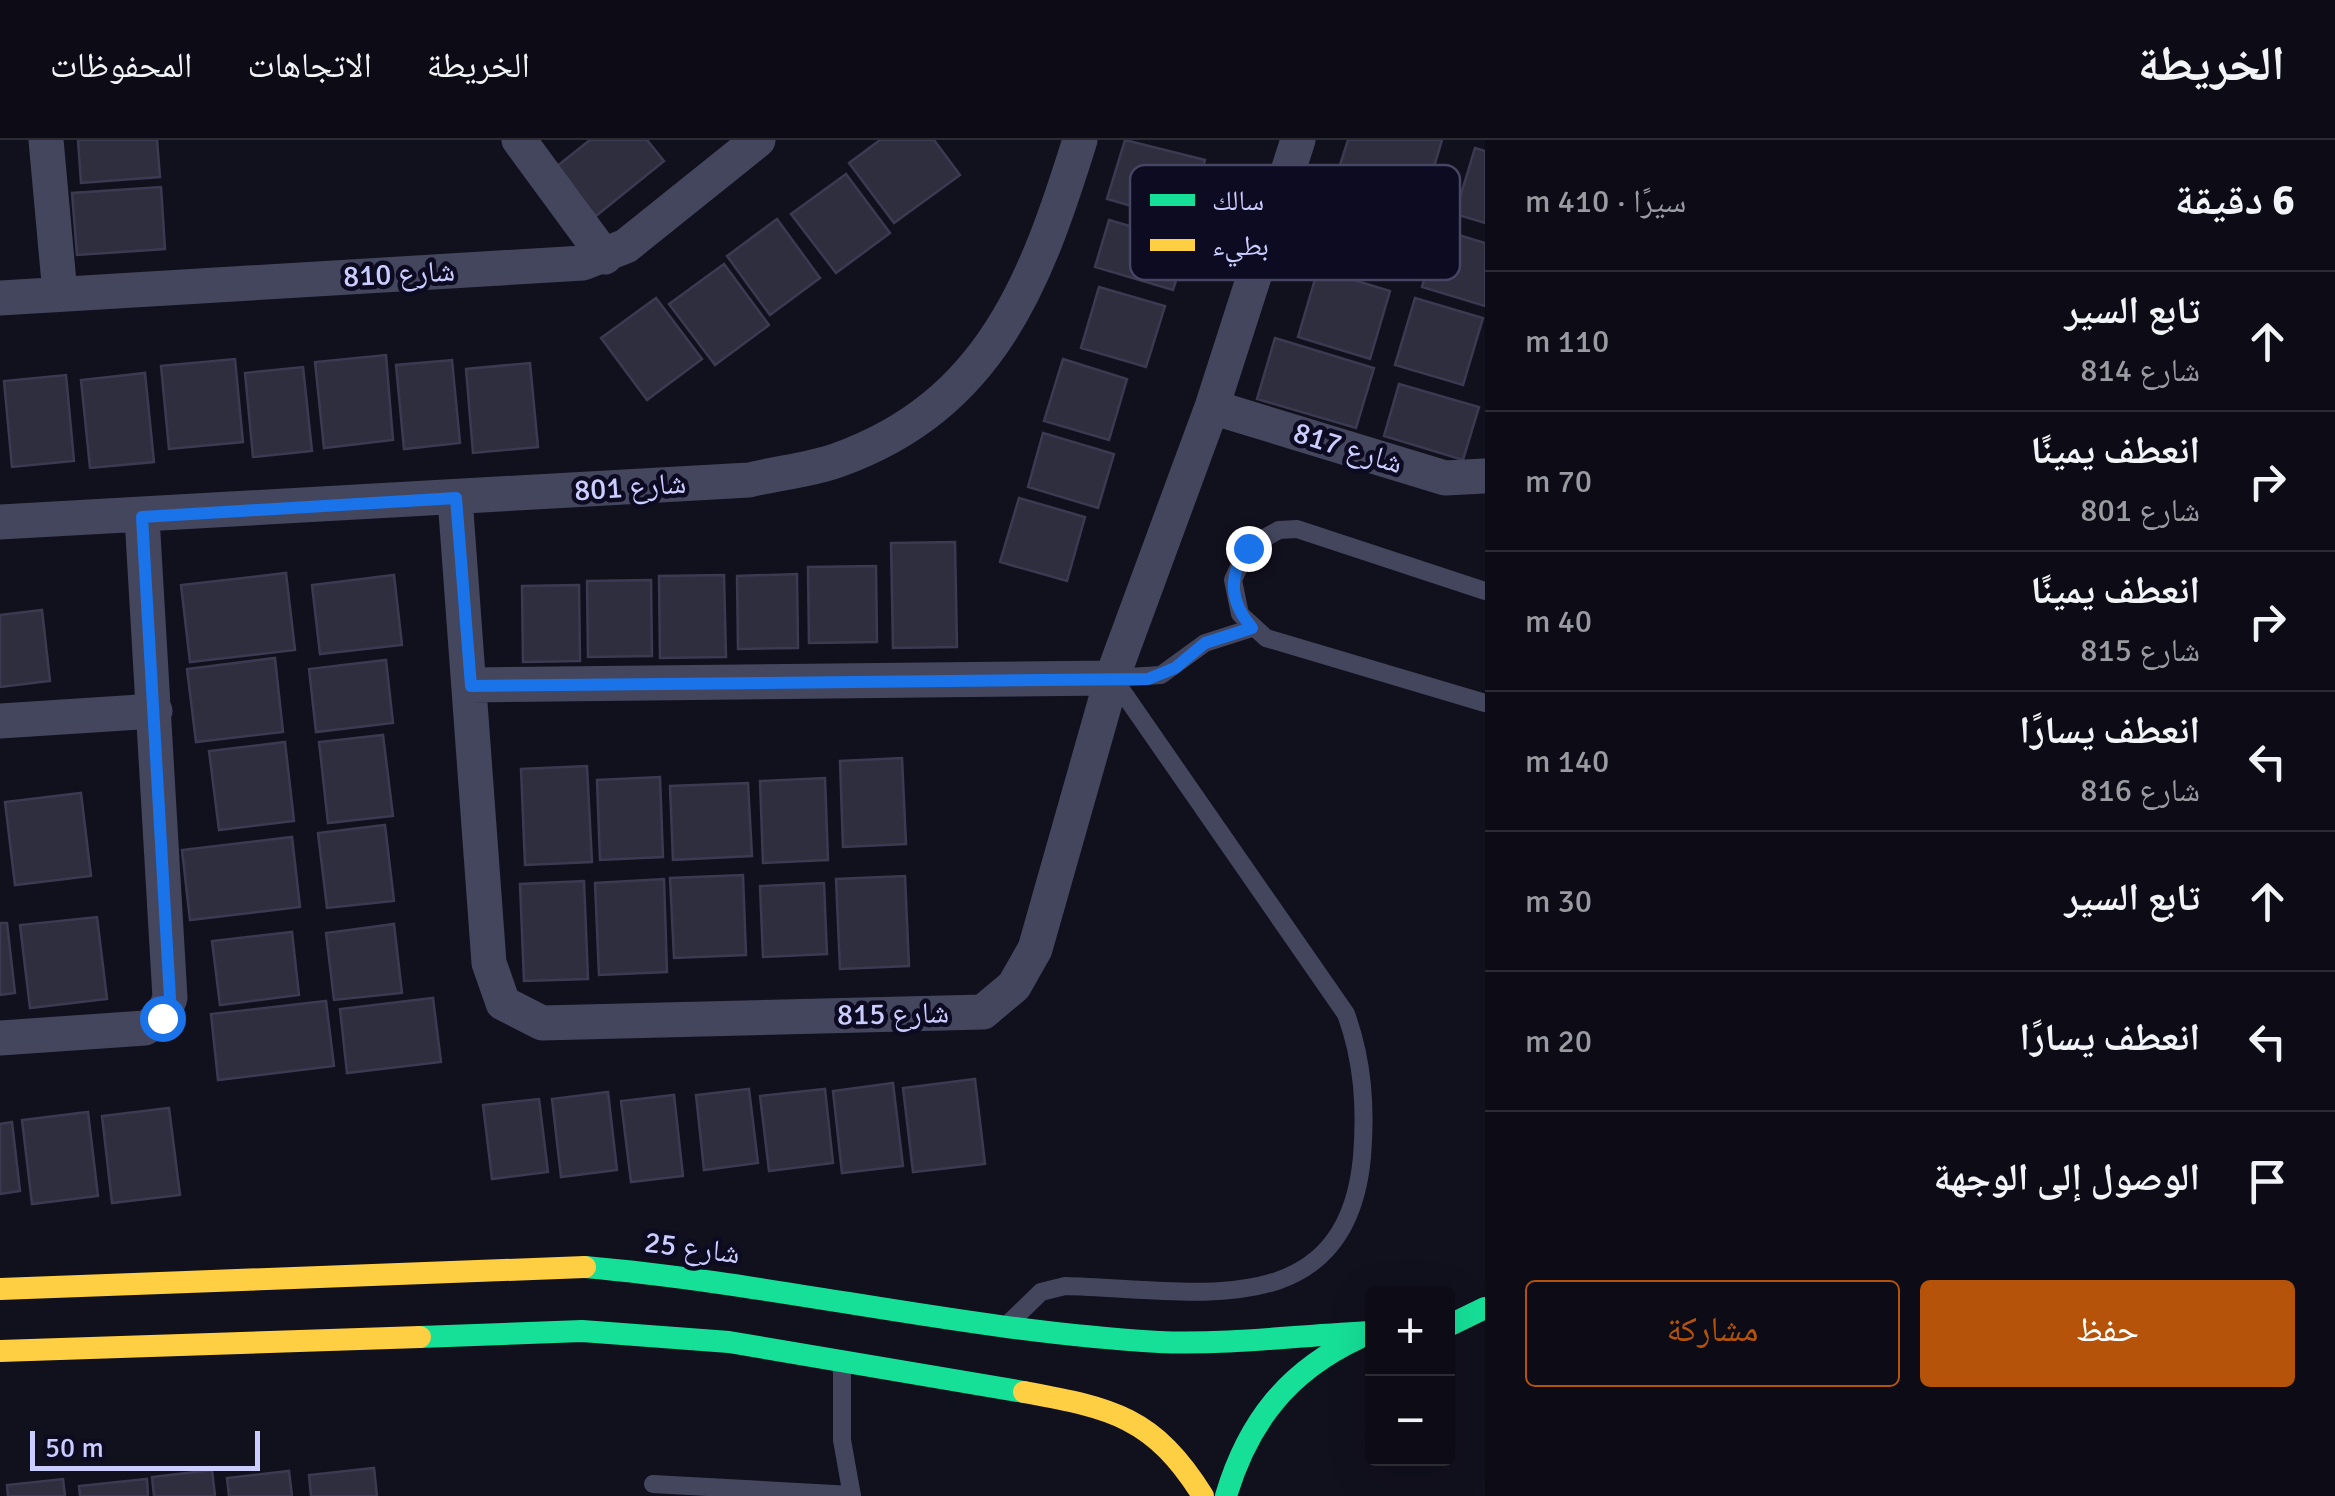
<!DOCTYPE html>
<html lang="ar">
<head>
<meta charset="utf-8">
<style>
  body { margin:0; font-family:Signika,"Noto Naskh Arabic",sans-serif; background:#1b1a23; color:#f1f3f6; direction:rtl }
  .controls { position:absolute; right:30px; bottom:30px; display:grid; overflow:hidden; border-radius:10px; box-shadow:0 10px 40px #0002 }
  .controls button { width:90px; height:90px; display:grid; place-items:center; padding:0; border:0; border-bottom:2px solid #2d2c35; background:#0d0c16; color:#f1f3f6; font:50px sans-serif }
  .scale { position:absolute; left:30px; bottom:25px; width:230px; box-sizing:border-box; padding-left:10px; border:5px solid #cccdff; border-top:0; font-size:28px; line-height:35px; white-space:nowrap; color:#cccdff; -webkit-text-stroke:8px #0c0b22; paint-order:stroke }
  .stop { position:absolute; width:30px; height:30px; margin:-22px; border:8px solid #1a73e8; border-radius:50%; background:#fff }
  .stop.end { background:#1a73e8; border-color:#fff; box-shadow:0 2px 10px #0008 }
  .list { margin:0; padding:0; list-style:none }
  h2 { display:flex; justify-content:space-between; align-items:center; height:130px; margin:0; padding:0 40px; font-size:42px }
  h2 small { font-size:32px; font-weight:400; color:#9a9ba1 }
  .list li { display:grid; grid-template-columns:65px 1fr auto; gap:30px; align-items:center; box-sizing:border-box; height:140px; padding:0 40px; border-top:2px solid #2d2c35 }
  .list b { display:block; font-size:38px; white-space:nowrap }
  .list p { margin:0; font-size:32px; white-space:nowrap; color:#9a9ba1 }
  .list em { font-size:32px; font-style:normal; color:#9a9ba1 }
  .actions { display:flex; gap:20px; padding:30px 40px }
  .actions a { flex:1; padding:22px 0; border:2px solid #b45309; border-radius:10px; text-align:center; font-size:35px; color:#b45309 }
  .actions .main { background:#b45309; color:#fff }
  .icon { flex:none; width:55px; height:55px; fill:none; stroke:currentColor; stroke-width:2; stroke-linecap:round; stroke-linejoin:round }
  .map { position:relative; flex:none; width:1485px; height:1356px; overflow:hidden; direction:ltr }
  header { display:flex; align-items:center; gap:60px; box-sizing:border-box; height:140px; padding:0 50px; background:#0d0c16; border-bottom:2px solid #2d2c35 }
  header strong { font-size:48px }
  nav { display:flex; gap:55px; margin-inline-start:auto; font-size:35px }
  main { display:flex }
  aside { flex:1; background:#0d0c16 }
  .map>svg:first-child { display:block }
  .building { fill:#2e2e3f; stroke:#3b3a51; stroke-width:2.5 }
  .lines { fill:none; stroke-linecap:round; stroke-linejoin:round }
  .lane { stroke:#44465e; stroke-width:18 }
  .street { stroke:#44465e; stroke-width:35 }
  .fast { stroke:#16e098; stroke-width:22 }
  .slow { stroke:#ffcf43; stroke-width:22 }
  .route { stroke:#1a73e8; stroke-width:12 }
  .labels { text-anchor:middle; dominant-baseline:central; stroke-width:9; stroke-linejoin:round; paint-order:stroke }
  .street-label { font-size:30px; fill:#cccdff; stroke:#0c0b22 }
  .key { fill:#0c0b22; stroke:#464564; stroke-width:2.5 }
  .key-label { font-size:28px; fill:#cccdff }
</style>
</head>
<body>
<header>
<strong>الخريطة</strong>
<nav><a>الخريطة</a><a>الاتجاهات</a><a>المحفوظات</a></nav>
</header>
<main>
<aside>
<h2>6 دقيقة<small>سيرًا · 410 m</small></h2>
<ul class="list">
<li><svg class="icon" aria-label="ahead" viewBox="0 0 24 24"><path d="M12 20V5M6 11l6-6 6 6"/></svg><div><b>تابع السير</b><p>شارع 814</p></div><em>110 m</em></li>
<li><svg class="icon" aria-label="right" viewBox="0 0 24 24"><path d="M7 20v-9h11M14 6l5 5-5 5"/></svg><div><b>انعطف يمينًا</b><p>شارع 801</p></div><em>70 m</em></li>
<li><svg class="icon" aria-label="right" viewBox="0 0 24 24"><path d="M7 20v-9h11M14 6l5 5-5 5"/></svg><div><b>انعطف يمينًا</b><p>شارع 815</p></div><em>40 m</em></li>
<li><svg class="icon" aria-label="left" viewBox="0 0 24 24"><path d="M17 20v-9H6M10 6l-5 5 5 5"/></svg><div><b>انعطف يسارًا</b><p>شارع 816</p></div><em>140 m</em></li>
<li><svg class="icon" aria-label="ahead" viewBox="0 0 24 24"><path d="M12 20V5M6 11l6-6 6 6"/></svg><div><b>تابع السير</b></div><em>30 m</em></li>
<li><svg class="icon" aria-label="left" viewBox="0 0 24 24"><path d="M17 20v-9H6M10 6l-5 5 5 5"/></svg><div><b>انعطف يسارًا</b></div><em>20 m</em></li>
<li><svg class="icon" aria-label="arrive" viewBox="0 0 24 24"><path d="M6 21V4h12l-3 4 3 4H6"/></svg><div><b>الوصول إلى الوجهة</b></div></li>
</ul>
<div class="actions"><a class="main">حفظ</a><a>مشاركة</a></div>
</aside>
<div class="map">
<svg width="1485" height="1356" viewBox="0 0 1485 1356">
  <rect width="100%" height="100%" fill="#11101d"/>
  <path class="building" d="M78 0H157L160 37 81 43Z
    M590 0H647L664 21 596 76 556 27Z
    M880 0H934L960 35 894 83 849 23Z
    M1125 0 1205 20 1186 82 1107 59Z
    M1348 0H1442L1425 57 1338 31Z
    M1475 8 1485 11V83L1455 74Z
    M846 34 890 93 836 133 791 74Z
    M161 47 165 109 77 115 72 53Z
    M777 79 820 138 770 175 727 116Z
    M1109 80 1188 103 1173 150 1095 127Z
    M1439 89 1485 103V166L1422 147Z
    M724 124 769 185 715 225 669 164Z
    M1318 129 1390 151 1370 219 1298 197Z
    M1099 147 1165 166 1146 227 1081 208Z
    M656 158 702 219 647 260 601 198Z
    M1415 158 1483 178 1463 245 1395 225Z
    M1275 198 1374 228 1356 288 1257 259Z
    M386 215 393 300 324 308 315 222Z
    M235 219 243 302 169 309 161 226Z
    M1063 219 1127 239 1109 300 1044 281Z
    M452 220 460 303 404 309 396 225Z
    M530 223 538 307 473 313 466 229Z
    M303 227 312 311 253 317 245 233Z
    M145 233 154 322 90 328 81 240Z
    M66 235 74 321 12 327 4 241Z
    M1399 244 1479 267 1463 320 1384 296Z
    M1043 293 1114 314 1098 368 1028 347Z
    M1019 358 1085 377 1067 441 1000 422Z
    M955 402 957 507 893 508 891 403Z
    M876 426 877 502 809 503 808 427Z
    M286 433 295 510 190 522 181 445Z
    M797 434 798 508 738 509 737 436Z
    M394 435 402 505 320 514 312 445Z
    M724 435 726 517 660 518 659 436Z
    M651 440 652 516 588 517 587 441Z
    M579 445 580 521 523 522 522 446Z
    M42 470 50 541 0 547V475Z
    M275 518 283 592 196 602 187 529Z
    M386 520 393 583 316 592 309 529Z
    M383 595 393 676 328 683 319 602Z
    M285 602 294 681 219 690 209 611Z
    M902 618 906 704 843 707 840 621Z
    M587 626 592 722 525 725 521 629Z
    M660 637 663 717 600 720 597 640Z
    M825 638 828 720 763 723 760 641Z
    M748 643 752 716 673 720 670 646Z
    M81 653 91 736 15 745 5 662Z
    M385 685 394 761 327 768 318 693Z
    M292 697 300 767 190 780 182 710Z
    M743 735 746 815 674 818 670 738Z
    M905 736 909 826 840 829 836 739Z
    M664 739 667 832 599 835 595 743Z
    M584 741 588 839 524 841 520 744Z
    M824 743 827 814 763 817 760 746Z
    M97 777 107 859 30 868 20 785Z
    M0 783H7L15 853 0 855Z
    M394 784 402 853 334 860 326 793Z
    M292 792 299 855 220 865 212 801Z
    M433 858 441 922 347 933 340 869Z
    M326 861 334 926 218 940 211 874Z
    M975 939 985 1024 913 1032 903 948Z
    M893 943 903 1026 842 1033 833 951Z
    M749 949 758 1023 704 1030 696 955Z
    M825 949 833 1023 769 1031 760 956Z
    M608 952 617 1030 561 1037 552 959Z
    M674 955 683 1036 631 1042 621 961Z
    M539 959 548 1032 492 1039 483 965Z
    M169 968 180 1055 112 1063 102 976Z
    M88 972 98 1056 32 1064 22 980Z
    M12 982 20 1051 0 1054V984Z
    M374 1328 377 1356H311L309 1335Z
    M212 1330 215 1356H154L152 1337Z
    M289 1331 292 1356H229L227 1338Z
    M63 1339 65 1356H8L7 1345Z
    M147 1339 148 1356H80L79 1346Z"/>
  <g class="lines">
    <path class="lane" d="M1485 451 1297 389 1279 390 1248 407 1233 440 1240 474 1266 498 1485 563
      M1112 538 1161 535 1205 503 1252 488
      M1010 1182 1041 1152 1065 1146C1191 1149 1346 1188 1362 1017 1366 967 1363 921 1346 874L1113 538
      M842 1223V1300L852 1356
      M653 1344 852 1355"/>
    <path class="street" d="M46 0 60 154
      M519 0 605 117
      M0 158 583 123 626 106 758 0
      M1212 267 1445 338 1485 336
      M455 358 489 823 503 863 542 883 983 872 1014 846 1035 809 1112 538 1212 267 1298 0
      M0 382 749 340C778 333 810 330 838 320 991 265 1036 141 1080 0
      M471 545 1112 538
      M0 581 155 571
      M0 898 145 888 162 878 170 858 142 377"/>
    <path class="fast" d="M585 1127C778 1144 966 1191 1159 1202 1229 1205 1302 1195 1372 1192
      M1450 1185 1485 1168
      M420 1197 582 1191 729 1202 1024 1252
      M1226 1356C1248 1282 1288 1231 1359 1198"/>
    <path class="slow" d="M0 1149 585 1127
      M0 1211 420 1197
      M1024 1252C1112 1268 1154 1277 1203 1356"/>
  </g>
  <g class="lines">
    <path class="route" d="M162 878 170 858 142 377 456 358 471 546 1148 539 1175 528 1205 503 1252 488C1229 461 1228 436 1248 408"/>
  </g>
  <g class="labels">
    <g class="street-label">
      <text transform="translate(399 134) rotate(-3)">شارع 810</text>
      <text transform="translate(1348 308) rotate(17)">شارع 817</text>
      <text transform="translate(630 347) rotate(-4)">شارع 801</text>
      <text transform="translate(893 874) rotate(-1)">شارع 815</text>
      <text transform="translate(692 1108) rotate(7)">شارع 25</text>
    </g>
  </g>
  <rect x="1130" y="25" width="330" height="115" rx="15" class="key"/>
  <rect x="1150" y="54" width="45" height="12" fill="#16e098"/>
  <rect x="1150" y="99" width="45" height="12" fill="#ffcf43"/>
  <g class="key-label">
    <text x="1212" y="70">سالك</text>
    <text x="1212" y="115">بطيء</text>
  </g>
</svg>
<div class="controls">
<button>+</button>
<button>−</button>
</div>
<div class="scale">50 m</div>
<div class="stop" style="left:162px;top:878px"></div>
<div class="stop end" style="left:1248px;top:408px"></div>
</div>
</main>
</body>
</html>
